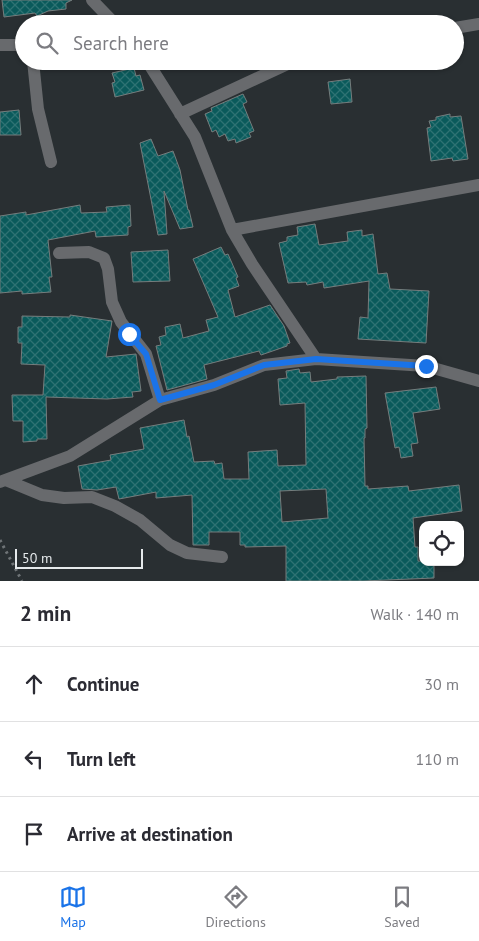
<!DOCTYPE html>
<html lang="en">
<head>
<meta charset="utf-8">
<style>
  body { margin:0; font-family:"PT Sans",sans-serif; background:#f7f7f7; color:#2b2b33 }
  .controls { position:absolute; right:15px; bottom:15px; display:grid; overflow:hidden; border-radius:10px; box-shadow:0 1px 4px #0004 }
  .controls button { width:45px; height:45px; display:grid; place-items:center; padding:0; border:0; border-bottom:1px solid #e1e1e2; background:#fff; color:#2b2b33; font:25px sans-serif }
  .scale { position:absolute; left:15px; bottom:12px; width:128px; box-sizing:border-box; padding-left:5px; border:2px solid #e6eaec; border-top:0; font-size:14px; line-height:18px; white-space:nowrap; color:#e6eaec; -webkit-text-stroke:4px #292f32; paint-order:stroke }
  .stop { position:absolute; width:15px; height:15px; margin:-11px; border:4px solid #1a73e8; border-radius:50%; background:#fff }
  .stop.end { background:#1a73e8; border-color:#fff; box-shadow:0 1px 5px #0008 }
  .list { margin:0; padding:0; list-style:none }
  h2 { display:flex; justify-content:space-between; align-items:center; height:65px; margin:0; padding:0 20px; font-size:21px }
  h2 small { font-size:16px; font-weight:400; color:#7c7c81 }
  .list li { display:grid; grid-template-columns:32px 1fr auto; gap:15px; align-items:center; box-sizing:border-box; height:75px; padding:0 20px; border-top:1px solid #e1e1e2 }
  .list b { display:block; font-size:19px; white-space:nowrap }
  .list em { font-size:16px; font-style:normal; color:#7c7c81 }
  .icon { flex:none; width:28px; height:28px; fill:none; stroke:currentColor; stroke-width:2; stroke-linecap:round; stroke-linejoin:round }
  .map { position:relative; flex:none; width:479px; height:581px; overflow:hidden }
  .search { position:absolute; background:#fff; box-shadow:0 1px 4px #0004; left:15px; right:15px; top:15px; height:55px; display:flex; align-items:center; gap:12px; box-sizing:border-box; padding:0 18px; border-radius:28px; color:#7c7c81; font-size:19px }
  .sheet { height:290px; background:#fff }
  nav { display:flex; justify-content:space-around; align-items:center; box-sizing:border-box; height:70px; border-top:1px solid #e1e1e2; background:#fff; font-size:14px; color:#7c7c81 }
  nav a { display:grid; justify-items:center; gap:2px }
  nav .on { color:#1a73e8 }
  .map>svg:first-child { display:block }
  .building { fill:url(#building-cross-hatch); stroke:#757d7d; fill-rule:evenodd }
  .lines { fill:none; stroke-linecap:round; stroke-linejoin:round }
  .path { stroke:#6f7477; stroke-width:3; stroke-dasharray:2.5 4; stroke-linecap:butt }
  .minor { stroke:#686a6d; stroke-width:12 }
  .route { stroke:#1a73e8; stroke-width:6 }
</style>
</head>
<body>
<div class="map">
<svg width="479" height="581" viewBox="0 0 479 581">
  <defs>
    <pattern id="building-cross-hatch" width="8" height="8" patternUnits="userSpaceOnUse" patternTransform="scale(1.25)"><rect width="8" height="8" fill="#0a5a5b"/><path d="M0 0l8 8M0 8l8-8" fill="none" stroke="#2e7273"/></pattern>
  </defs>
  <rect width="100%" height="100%" fill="#292f32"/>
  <path class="building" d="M2 0H72L66 3V9L48 11 37 16 35 13 4 17Z
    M134 68 136 76 140 75 144 90 115 97 112 83 115 82 112 73Z
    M350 79 352 102 331 104 328 82Z
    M243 94 247 102 243 104 254 131 249 133 251 137 236 143 235 139 228 141 225 134 219 137 216 130 212 132 205 114 212 111 211 108Z
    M19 110 21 135H0V112Z
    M450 114V117L461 116 468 159 453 161 452 158 431 161 427 128 431 127 429 121 436 120V117Z
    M151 139 158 156 173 151 180 170 188 210H189L193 227 180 229 164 191 167 234 158 235 140 143Z
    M80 205 81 213 107 212 106 207 130 205 131 226 128 227V235L96 237 95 231 48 240 52 277H49L51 292 22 294V291L0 293V216L26 212V215Z
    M315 224 319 245 348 241 347 232 362 230V236L373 234 378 274 387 273 390 289 429 291 426 343 358 339 360 317 368 318 369 281 324 288 323 282 307 285 306 282 288 283 279 243 287 241V237L298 235 297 227Z
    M221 247 225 255 228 254 238 277 236 278 239 286 228 290 235 317 270 305 284 326 290 343 287 344V346L261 355 259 351 204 365 207 379 167 390 156 346 161 345 159 337 166 335 165 327 180 324 183 338 209 331 206 320 218 317 193 259Z
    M168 250 170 281 133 282 131 252Z
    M70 315 112 321 106 357 136 354 141 391 132 392 133 397 107 399 46 397 47 439H37V441L23 442V421H13L12 395H43L45 365 21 364 22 343H18V327H22V316L70 317Z
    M299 369 300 373 310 372 311 382 337 379V377L366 376 367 428 365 429V438H364L365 486H368V489L408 486 409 491 459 485 462 511 413 518 415 547H418V561L434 562V578L363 581H286V546L245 547V545H240V532H209V545H193L192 495 156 498V492L119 499 116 487 97 490 82 489 78 466 111 460 110 455 144 449 140 428 184 420 187 437 189 436 194 462 214 461 215 464 222 463 224 479H249L248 452 277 450 278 466 306 465 305 403 280 405 278 379 287 378 286 371ZM326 489 328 518 282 522 280 491Z
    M436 387 440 409 413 413 418 443 411 444 413 456 401 458 399 447 395 448 385 393Z"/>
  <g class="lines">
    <path class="path" d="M0 540 22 581"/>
    <path class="minor" d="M92 0 115 24
      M455 28 479 24
      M0 45H24
      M33 61 38 109 51 162
      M147 61 195 137 232 230 252 264 316 359
      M180 114 294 61
      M232 230 479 185
      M59 253 89 252 104 258 108 269 112 302 121 322 146 354 160 400
      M8 481 42 495 64 498 92 497 115 506 140 520 170 545 187 553 222 557
      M0 482 70 456 160 400 214 385 264 365 316 359 426 366 479 381"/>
  </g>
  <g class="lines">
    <path class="route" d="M129 334 146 354 160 400 214 385 264 365 316 359 426 366"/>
  </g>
</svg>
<div class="controls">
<button><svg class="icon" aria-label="locate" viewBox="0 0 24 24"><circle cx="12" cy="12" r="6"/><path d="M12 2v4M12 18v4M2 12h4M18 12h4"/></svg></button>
</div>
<div class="scale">50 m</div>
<div class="stop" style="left:129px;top:334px"></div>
<div class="stop end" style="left:426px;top:366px"></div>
<div class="search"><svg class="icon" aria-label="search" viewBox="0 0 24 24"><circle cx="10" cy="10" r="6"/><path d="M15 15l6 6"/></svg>Search here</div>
</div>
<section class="sheet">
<h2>2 min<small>Walk · 140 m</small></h2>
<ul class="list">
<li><svg class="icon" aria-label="ahead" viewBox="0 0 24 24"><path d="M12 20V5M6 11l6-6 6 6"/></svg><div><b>Continue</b></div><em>30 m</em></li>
<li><svg class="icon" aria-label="left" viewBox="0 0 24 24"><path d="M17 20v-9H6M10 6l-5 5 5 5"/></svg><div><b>Turn left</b></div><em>110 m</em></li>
<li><svg class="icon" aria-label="arrive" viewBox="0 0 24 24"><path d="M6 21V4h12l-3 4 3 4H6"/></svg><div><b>Arrive at destination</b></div></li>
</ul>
</section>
<nav>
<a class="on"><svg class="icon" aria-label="map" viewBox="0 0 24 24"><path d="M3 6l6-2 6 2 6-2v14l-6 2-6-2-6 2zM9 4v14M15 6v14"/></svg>Map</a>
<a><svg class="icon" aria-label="directions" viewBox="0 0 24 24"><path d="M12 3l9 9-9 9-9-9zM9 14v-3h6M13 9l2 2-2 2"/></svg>Directions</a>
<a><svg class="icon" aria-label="saved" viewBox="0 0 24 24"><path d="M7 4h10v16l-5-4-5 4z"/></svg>Saved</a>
</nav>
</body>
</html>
